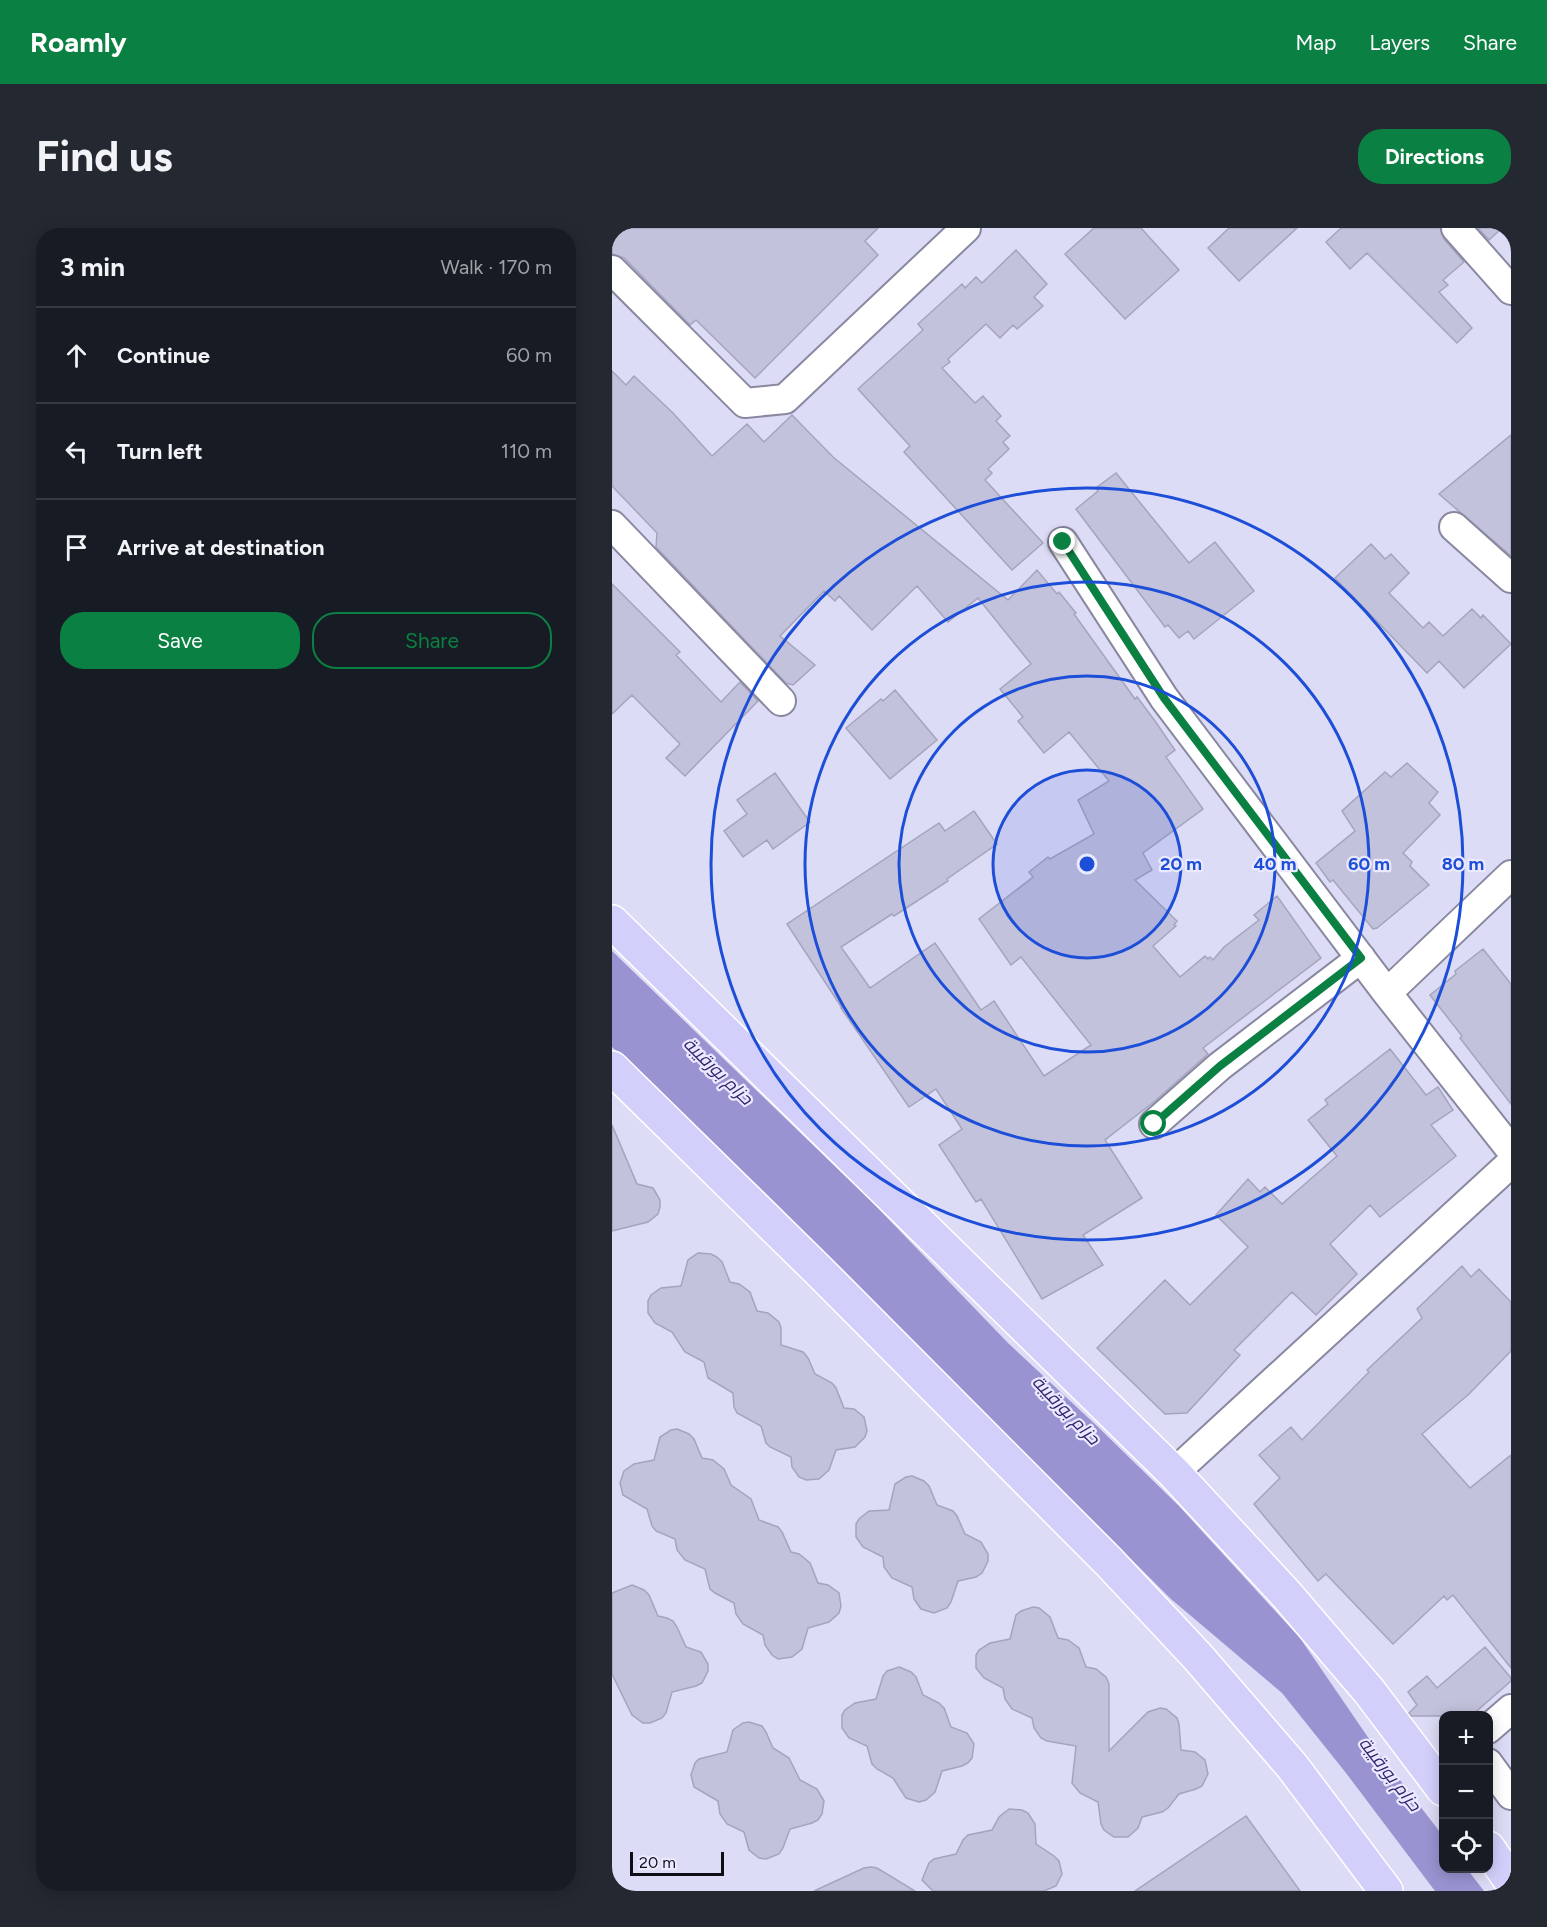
<!DOCTYPE html>
<html lang="en">
<head>
<meta charset="utf-8">
<style>
  body { margin:0; font-family:Figtree,Cairo,sans-serif; background:#242831; color:#f1f3f6 }
  .controls { position:absolute; right:18px; bottom:18px; display:grid; overflow:hidden; border-radius:12px; box-shadow:0 3px 15px #0003 }
  .controls button { width:54px; height:54px; display:grid; place-items:center; padding:0; border:0; border-bottom:2px solid #363941; background:#171b24; color:#f1f3f6; font:30px sans-serif }
  .scale { position:absolute; left:18px; bottom:15px; width:94px; box-sizing:border-box; padding-left:6px; border:3px solid #0f0e17; border-top:0; font-size:16px; line-height:21px; white-space:nowrap; color:#0f0e17; -webkit-text-stroke:4px #eae9ff; paint-order:stroke }
  .stop { position:absolute; width:18px; height:18px; margin:-14px; border:4px solid #0b8043; border-radius:50%; background:#fff }
  .stop.end { background:#0b8043; border-color:#fff; box-shadow:0 2px 6px #0008 }
  .list { margin:0; padding:0; list-style:none }
  h2 { display:flex; justify-content:space-between; align-items:center; height:78px; margin:0; padding:0 24px; font-size:26px }
  h2 small { font-size:20px; font-weight:400; color:#9ea1a6 }
  .list li { display:grid; grid-template-columns:39px 1fr auto; gap:18px; align-items:center; box-sizing:border-box; height:96px; padding:0 24px; border-top:2px solid #363941 }
  .list b { display:block; font-size:22px; white-space:nowrap }
  .list em { font-size:20px; font-style:normal; color:#9ea1a6 }
  .actions { display:flex; gap:12px; padding:18px 24px }
  .actions a { flex:1; padding:14px 0; border:2px solid #0b8043; border-radius:24px; text-align:center; font-size:21px; color:#0b8043 }
  .actions .main { background:#0b8043; color:#fff }
  .icon { flex:none; width:33px; height:33px; fill:none; stroke:currentColor; stroke-width:2; stroke-linecap:round; stroke-linejoin:round }
  .map { position:relative; flex:none; width:899px; height:1663px; overflow:hidden; border-radius:24px }
  header { display:flex; align-items:center; gap:36px; box-sizing:border-box; height:84px; padding:0 30px; background:#0b8043; color:#fff }
  header strong { font-size:28px }
  nav { display:flex; gap:33px; margin-inline-start:auto; font-size:21px }
  .intro { display:flex; align-items:center; justify-content:space-between; box-sizing:border-box; height:144px; padding:0 36px }
  h1 { margin:0; font-size:42px }
  .button { padding:15px 27px; border-radius:24px; background:#0b8043; color:#fff; font-size:21px; font-weight:700 }
  main { display:flex; gap:36px; padding:0 36px }
  aside { flex:1; background:#171b24; border-radius:24px; box-shadow:0 3px 15px #0003 }
  .map>svg:first-child { display:block }
  .water { fill:#9993d2 }
  .building { fill:#c3c2dc; stroke:#a5a4bd; stroke-width:1.5 }
  .lines { fill:none; stroke-linecap:round; stroke-linejoin:round }
  .street-casing { stroke:#8a88a1; stroke-width:32 }
  .highway-casing { stroke:#fff; stroke-width:36 }
  .street { stroke:#fff; stroke-width:28 }
  .highway { stroke:#d2cffb; stroke-width:33 }
  .route { stroke:#0b8043; stroke-width:8 }
  .ring { fill:none; stroke:#1d4ed8; stroke-width:3 }
  .labels { text-anchor:middle; dominant-baseline:central; stroke-width:4.5; stroke-linejoin:round; paint-order:stroke }
  .water-label { font-size:18px; font-style:italic; fill:#35256f; stroke:#eae9ff }
  .centre { fill:#1d4ed8; stroke:#eae9ff; stroke-width:3 }
  .ring-label { font-size:18px; text-anchor:middle; font-weight:bold; fill:#1d4ed8; stroke:#eae9ff; stroke-width:4.5; stroke-linejoin:round; paint-order:stroke }
</style>
</head>
<body>
<header>
<strong>Roamly</strong>
<nav><a>Map</a><a>Layers</a><a>Share</a></nav>
</header>
<div class="intro"><h1>Find us</h1><a class="button">Directions</a></div>
<main>
<aside>
<h2>3 min<small>Walk · 170 m</small></h2>
<ul class="list">
<li><svg class="icon" aria-label="ahead" viewBox="0 0 24 24"><path d="M12 20V5M6 11l6-6 6 6"/></svg><div><b>Continue</b></div><em>60 m</em></li>
<li><svg class="icon" aria-label="left" viewBox="0 0 24 24"><path d="M17 20v-9H6M10 6l-5 5 5 5"/></svg><div><b>Turn left</b></div><em>110 m</em></li>
<li><svg class="icon" aria-label="arrive" viewBox="0 0 24 24"><path d="M6 21V4h12l-3 4 3 4H6"/></svg><div><b>Arrive at destination</b></div></li>
</ul>
<div class="actions"><a class="main">Save</a><a>Share</a></div>
</aside>
<div class="map">
<svg width="899" height="1663" viewBox="0 0 899 1663">
  <rect width="100%" height="100%" fill="#dddcf6"/>
  <path class="water" d="M0 723 262 976 396 1115 485 1198 567 1278 688 1410 764 1521 831 1608V1640L855 1641 872 1663H823L734 1545 670 1465 559 1371 223 1036 0 819Z"/>
  <path class="building" d="M0 0H266L253 13 266 27 143 150 84 92 78 97 12 30 0 26Z
    M482 0H529L567 42 513 91 453 26Z
    M617 0H685L627 53 596 20Z
    M729 0H828L832 11 852 34 831 52 836 57 827 64 860 100 845 115 755 25 738 41 714 14Z
    M866 0H890L877 12Z
    M404 22 435 56 422 69 431 78 405 101 401 97 388 110 374 96 336 131 338 134 330 140 363 175 371 168 389 188 384 193 398 208 391 214 397 221 376 241 380 245 373 252 431 315 400 342 292 224 298 218 246 161 311 102 306 96 350 56 353 60 364 49 370 55Z
    M0 143 14 157 22 148 61 185 100 228 135 196 152 214 180 187 221 229 396 372 425 342 445 366 447 364 464 385 462 386 523 471 525 469 543 493 563 522 554 529 591 581 531 625 540 642 523 652 565 693 562 697 564 698 541 718 568 749 593 728 596 731 598 729 601 732 612 719 647 692 642 687 665 668 709 730 591 820 596 826 543 873 493 912 530 970 471 1007 491 1037 430 1071 369 971 364 974 327 917 350 901 324 861 297 879 229 780H230L175 696 327 595 333 603 362 583 385 616 335 651 336 653 282 688 280 686 229 719 258 760 323 715 369 782 382 773 432 848 479 817 409 729 399 737 367 691 421 649 417 644 436 629 438 631 482 606 466 572 497 553 457 504 432 525 406 493 411 489 388 461 419 436 366 370 336 394 305 358 260 402 227 368 223 373 212 363 168 408 203 437 181 457 174 455 44 319 45 305 0 258Z
    M899 207V328L827 266Z
    M504 245 577 335 603 314 642 363 582 411 576 403 567 410 556 397 553 399 464 281 486 263 484 260Z
    M759 316 773 331 779 326 797 345 777 365 811 400 817 394 831 408 860 381 869 390 871 387 899 416 852 460 827 433 815 445 723 350Z
    M0 356 68 424 64 427 109 474 128 454 146 473 73 548 54 530 68 516 20 467 0 486Z
    M283 462 325 512 278 551 234 500 269 471 271 473Z
    M795 535 826 564 817 575 828 587 791 625 800 634 798 638 817 657 765 700 761 701 721 652 718 654 704 635 743 603 730 583 773 544 779 549Z
    M163 545 198 594 161 621 155 612 131 629 112 603 135 586 125 572Z
    M871 721 899 756V876L848 810 850 808 818 767 844 746 843 743Z
    M778 821 814 867 826 859 841 882 819 897 844 928 768 989 758 977 718 1016 745 1046 704 1087 680 1064 622 1122 628 1127 575 1185 553 1186 485 1120 553 1052 578 1077 636 1019 604 987 636 951 648 964 653 959 670 976 725 928 696 892 716 876 713 872Z
    M0 897 25 956 41 960 48 972V979L46 986 36 994 0 1003Z
    M86 1025 99 1026 105 1029 110 1034 118 1054 127 1056 138 1064 145 1083 156 1085 167 1094 169 1100V1117L191 1124 196 1130 203 1146 220 1155 224 1160 232 1180 242 1181 252 1189 255 1203 253 1209 243 1219 224 1222 217 1242 207 1251 194 1252 187 1249 180 1239 179 1229 158 1219 154 1215 149 1198 125 1185 122 1179 121 1165 96 1150 92 1134 73 1124 60 1104 43 1095 36 1085V1073L39 1067 49 1060 69 1058 76 1032Z
    M850 1038 859 1049 867 1041 899 1074V1123L857 1166 810 1206 858 1260 899 1227V1440L841 1367 835 1372 832 1368 781 1416 714 1346 706 1353 642 1276 668 1250 647 1227 679 1199 690 1212 757 1144 755 1142 810 1090 805 1081Z
    M65 1201 77 1206 82 1211 90 1230 101 1232 112 1241 119 1257 139 1271 147 1292 166 1299 170 1304 179 1324 187 1326 198 1335 206 1355 216 1357 227 1365 229 1378 227 1385 217 1394 196 1400 190 1421 180 1429 166 1431 160 1427 153 1417 151 1407 131 1396 124 1386 122 1375 103 1365 98 1361 93 1341 73 1332 65 1322 63 1311 44 1303 40 1298 35 1281 11 1267 8 1255 12 1243 22 1236 42 1232 48 1209 59 1202Z
    M300 1248 312 1253 317 1258 325 1277 341 1283 345 1288 353 1306 369 1314 376 1326V1333L370 1345 364 1349 346 1353 339 1374 335 1380 322 1385 309 1381 302 1371 300 1359 280 1350 272 1339 271 1329 251 1319 244 1309V1296L247 1291 257 1283 277 1282 283 1256 294 1249Z
    M20 1357 32 1362 37 1367 46 1388 55 1390 61 1393 65 1399 74 1419 89 1424 96 1436V1443L90 1455 84 1458 60 1464 54 1485 50 1490 38 1495H31L20 1487 0 1446V1365Z
    M421 1379 427 1380 438 1389 446 1410 456 1412 467 1420 474 1439 484 1441 494 1449 497 1456V1523L536 1484 548 1480 554 1481 565 1490 567 1496 569 1522 583 1524 593 1532 596 1546 590 1558 584 1561 567 1566 556 1580 550 1584 530 1589 526 1600 516 1609H502L492 1602 489 1596 486 1574 468 1565 460 1555 464 1518 435 1513 429 1510 422 1500 420 1490 400 1481 393 1471 391 1460 372 1450 364 1440V1427L367 1422 378 1415 398 1411 404 1387 409 1383Z
    M873 1419 899 1450V1453L859 1488H799L797 1485 805 1477 796 1464 815 1448 825 1460Z
    M287 1439 299 1444 304 1449 311 1467 327 1475 332 1480 339 1499 355 1505 362 1516 360 1530 356 1535 350 1538 330 1543 323 1564 314 1572 307 1574 294 1570 281 1550 265 1541 260 1536 255 1518 237 1510 230 1500V1487L233 1482 243 1475 264 1471 271 1448 275 1443Z
    M137 1494 150 1498 154 1504 161 1520 177 1530 188 1552 205 1561 212 1573 210 1586 206 1592 200 1595 178 1601 171 1620 167 1626 154 1631 147 1630 137 1622 132 1604 115 1596 108 1586 106 1573 82 1559 79 1547 83 1535 87 1531 115 1524 121 1502 131 1495Z
    M397 1581 410 1582 416 1585 423 1596 424 1616 442 1628 447 1633 450 1646 444 1658 432 1663H321L310 1652 317 1635 322 1631 344 1626 351 1612 356 1607 380 1602 387 1589Z
    M634 1588 688 1663H523Z
    M259 1639 265 1640 303 1663H202L252 1640Z"/>
  <g class="lines">
    <defs>
      <path id="street" d="M844 0 899 62
        M0 42 133 175 173 171 354 0
        M0 297 169 473
        M842 299 899 350
        M451 314 552 470 775 765 899 922
        M775 765 899 647
        M542 896 608 838 749 730
        M562 1245 899 935
        M876 1501 899 1481
        M876 1535 899 1567"/>
      <path id="highway" d="M0 694 562 1245 674 1366 757 1463 831 1561
        M0 840 205 1041 497 1334 585 1428 680 1538 774 1663
        M876 1620 899 1653"/>
    </defs>
    <use href="#street" class="street-casing"/>
    <use href="#highway" class="highway-casing"/>
    <use href="#street" class="street"/>
    <use href="#highway" class="highway"/>
  </g>
  <g class="lines">
    <path class="route" d="M451 314 552 470 749 730 608 838 542 896"/>
  </g>
  <circle cx="475" cy="636" r="94" fill="#1d4ed8" fill-opacity=".12"/>
  <g class="ring">
    <circle cx="475" cy="636" r="94"/>
    <circle cx="475" cy="636" r="188"/>
    <circle cx="475" cy="636" r="282"/>
    <circle cx="475" cy="636" r="376"/>
  </g>
  <g class="labels">
    <g class="water-label">
      <text transform="translate(106 843) rotate(44)">حزام بورقيبة</text>
      <text transform="translate(454 1182) rotate(46)">حزام بورقيبة</text>
      <text transform="translate(778 1546) rotate(52)">حزام بورقيبة</text>
    </g>
  </g>
  <circle cx="475" cy="636" r="9" class="centre"/>
  <g class="ring-label">
    <text x="569" y="642">20 m</text>
    <text x="663" y="642">40 m</text>
    <text x="757" y="642">60 m</text>
    <text x="851" y="642">80 m</text>
  </g>
</svg>
<div class="controls">
<button>+</button>
<button>−</button>
<button><svg class="icon" aria-label="locate" viewBox="0 0 24 24"><circle cx="12" cy="12" r="6"/><path d="M12 2v4M12 18v4M2 12h4M18 12h4"/></svg></button>
</div>
<div class="scale">20 m</div>
<div class="stop" style="left:542px;top:896px"></div>
<div class="stop end" style="left:451px;top:314px"></div>
</div>
</main>
</body>
</html>
